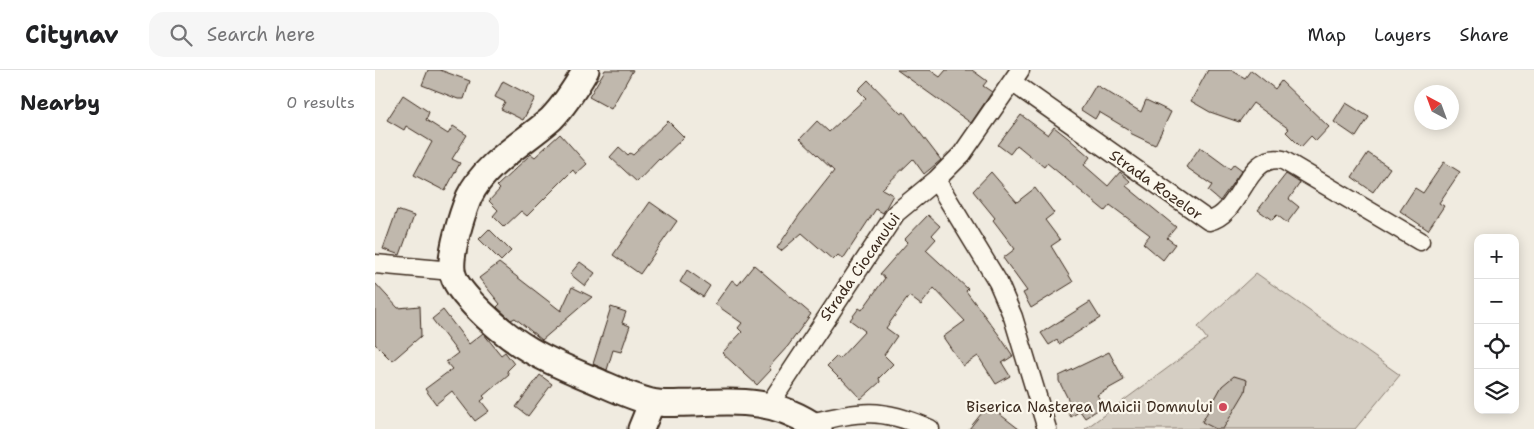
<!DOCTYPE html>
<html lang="en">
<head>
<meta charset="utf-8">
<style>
  body { margin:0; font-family:"Shantell Sans",sans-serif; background:#f6f6f6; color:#202124 }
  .controls { position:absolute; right:15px; bottom:15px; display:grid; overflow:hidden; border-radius:10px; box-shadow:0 2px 12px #0003 }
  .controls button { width:45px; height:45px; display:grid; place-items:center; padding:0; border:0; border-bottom:1px solid #e0e0e0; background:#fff; color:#202124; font:25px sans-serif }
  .compass { position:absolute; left:1039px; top:15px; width:45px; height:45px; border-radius:50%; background:#fff; box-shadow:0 2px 12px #0003; rotate:319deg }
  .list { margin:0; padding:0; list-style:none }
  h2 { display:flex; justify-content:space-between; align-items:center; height:65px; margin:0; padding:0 20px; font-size:21px }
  h2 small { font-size:16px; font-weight:400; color:#757577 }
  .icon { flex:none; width:28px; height:28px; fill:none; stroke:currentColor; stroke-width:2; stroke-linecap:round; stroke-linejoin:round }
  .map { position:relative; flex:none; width:1159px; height:359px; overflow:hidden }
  header { display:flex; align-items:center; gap:30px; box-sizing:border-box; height:70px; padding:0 25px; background:#fff; border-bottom:1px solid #e0e0e0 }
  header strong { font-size:24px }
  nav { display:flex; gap:28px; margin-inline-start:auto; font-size:18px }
  .search { width:350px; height:45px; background:#f6f6f6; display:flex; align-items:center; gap:12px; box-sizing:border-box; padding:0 18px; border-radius:15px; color:#757577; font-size:19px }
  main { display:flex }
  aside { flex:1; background:#fff }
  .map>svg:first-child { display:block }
  .green { fill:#d5cec3; stroke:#887c70 }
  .building { fill:#c0b8ad; stroke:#3b2a1e }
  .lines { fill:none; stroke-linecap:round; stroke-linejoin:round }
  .street-casing { stroke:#3b2a1e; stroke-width:21 }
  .secondary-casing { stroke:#3b2a1e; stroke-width:29 }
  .street { stroke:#fbf7ec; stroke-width:18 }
  .secondary { stroke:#fbf7ec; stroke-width:25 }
  .poi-dot { fill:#d1495b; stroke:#fbf7ec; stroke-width:2 }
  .labels { text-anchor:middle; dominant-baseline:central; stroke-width:4.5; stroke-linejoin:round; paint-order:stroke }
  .street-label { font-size:15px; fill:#3b2a1e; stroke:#fbf7ec }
  .poi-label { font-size:15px; fill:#3b2a1e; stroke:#fbf7ec; text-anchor:end }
</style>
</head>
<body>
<header>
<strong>Citynav</strong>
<div class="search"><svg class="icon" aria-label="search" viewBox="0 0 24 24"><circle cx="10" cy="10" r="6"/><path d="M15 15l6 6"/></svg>Search here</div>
<nav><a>Map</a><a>Layers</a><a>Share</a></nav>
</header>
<main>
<aside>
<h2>Nearby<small>0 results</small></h2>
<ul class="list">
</ul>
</aside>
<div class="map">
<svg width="1159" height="359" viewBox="0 0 1159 359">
  <rect width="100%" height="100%" fill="#f0ebe0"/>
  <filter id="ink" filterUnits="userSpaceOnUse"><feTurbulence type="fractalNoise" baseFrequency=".02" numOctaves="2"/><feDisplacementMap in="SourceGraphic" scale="10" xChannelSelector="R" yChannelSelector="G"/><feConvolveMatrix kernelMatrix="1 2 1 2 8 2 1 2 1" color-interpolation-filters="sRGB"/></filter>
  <g filter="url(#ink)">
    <path class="green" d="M881 203 1025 305 980 359H710L832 269 823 257Z"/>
    <path class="building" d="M53 0H65L95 11 89 29H83L47 15Z
      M230 0H258L236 39 214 27Z
      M522 0H555L565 7 571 0H597L612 11 608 16 617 22 596 53Z
      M833 0H856L870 8 876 0 900 19 906 11 954 57 941 71 936 66 926 77 911 62 914 59 878 33 864 52 835 42 816 31Z
      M493 10 526 44 529 42 566 90 549 104 538 89 507 119 518 125 508 143 501 139 468 189 463 185 458 190 427 163 406 181 402 178 425 144 459 101 425 69 442 51 454 62 491 28 483 20Z
      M128 11 160 28 148 50 126 39 130 32 120 27Z
      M721 15 766 42 771 30 796 42 780 75 755 63 756 61 724 42 720 49 706 40Z
      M28 25 54 42 51 50 73 64 78 56 92 65 77 89 85 93 70 121 39 105 57 72 31 56 29 60 12 50Z
      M971 33 994 47 981 67 959 52Z
      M646 45 673 65 679 57 693 68 715 87 709 95 733 116 745 102 755 111 751 116 801 157 792 168 800 174 788 190 768 173 775 165 735 135 730 141 672 93 669 97 642 75 635 84 623 75Z
      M293 51 309 67 285 90 284 89 262 112 235 87 244 77 253 85 255 83 258 85Z
      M185 64 212 94 201 104 198 100 152 146 146 141 129 157 118 146 123 140 114 131 125 119 122 116 156 84 160 87Z
      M825 77 855 99 859 94 867 100 845 131 833 121 837 115 811 97Z
      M993 83 1015 98 998 122 977 107Z
      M1069 92 1085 102 1064 133 1069 136 1053 160 1025 141 1040 118 1048 123Z
      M616 102 642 132 660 118 679 143 670 150 685 170 676 176 698 212 656 238 648 223 652 221 628 188 640 179 618 150 620 148 598 121Z
      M911 104 925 113 914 129 924 137 912 153 902 145 897 150 883 140Z
      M275 132 302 151 265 204 238 185Z
      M22 140 39 146 25 185 8 179Z
      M553 145 565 156 557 165 561 169 551 180 593 219 591 221 624 265 638 286 627 293 635 306 621 314 603 286 588 296 568 267 590 251 559 218 546 235 534 226 511 258 522 266 509 285 518 294 504 308 505 312 486 329 466 308 465 309 452 296 462 286 464 289 490 261 475 250 484 238 487 240 510 208 505 204 533 172 530 169Z
      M114 159 136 181 126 191 104 169Z
      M205 192 220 203 210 216 195 204Z
      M124 193 186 241 197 217 217 227 167 270 140 248 136 250 122 237 125 234 104 208Z
      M379 195 436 244 413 276 394 297 396 300 382 315 347 283 367 262 363 258 367 253 340 234 357 210 363 215Z
      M312 200 335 216 328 227 305 212Z
      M0 213 23 238 45 236 46 266 17 291 0 274Z
      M715 232 725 248 684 274 682 270 674 275 666 263Z
      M236 237 251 242 247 253 255 256 246 282 238 280 232 300 218 294Z
      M68 240 94 274 108 263 126 285 130 282 139 294 132 301 134 304 108 326 110 328 106 331 114 341 100 351 77 321 61 334 50 319 77 299 71 292 83 283 57 249Z
      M734 282 749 310 722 325 729 336 710 348 705 341 696 347 688 335 694 331 684 311V306Z
      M165 305 177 314 153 346 141 337Z
      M859 306 872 310 870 322 848 359H841L827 352 847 316Z
      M618 339 644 359H594L606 344Z"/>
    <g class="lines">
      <defs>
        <path id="street" d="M637 12 834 151C867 144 870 82 908 90L1045 171
          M561 110 623 212 638 247 672 359
          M0 194 77 201
          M394 335 521 143 561 110 587 84 645 0
          M435 353C486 341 506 337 555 359"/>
        <path id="secondary" d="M211 0C201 17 190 35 176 49 149 73 110 93 94 127 87 144 75 182 77 200 79 214 90 225 99 235 139 276 168 289 219 310 238 318 256 327 276 332 290 335 303 333 317 333 366 331 402 329 444 359
          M266 359 277 332"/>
      </defs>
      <use href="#street" class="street-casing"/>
      <use href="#secondary" class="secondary-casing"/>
      <use href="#street" class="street"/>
      <use href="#secondary" class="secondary"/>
    </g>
  </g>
  <circle class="poi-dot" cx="848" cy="337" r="5"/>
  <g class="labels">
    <g class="street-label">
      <text transform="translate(781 115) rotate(35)">Strada Rozelor</text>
      <text transform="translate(485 197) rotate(-55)">Strada Ciocanului</text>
    </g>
    <g class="poi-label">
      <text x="838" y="337">Biserica Nașterea Maicii Domnului</text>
    </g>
  </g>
</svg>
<div class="controls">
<button>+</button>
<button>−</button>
<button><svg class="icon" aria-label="locate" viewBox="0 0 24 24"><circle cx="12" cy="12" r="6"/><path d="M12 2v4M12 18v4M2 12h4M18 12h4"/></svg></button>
<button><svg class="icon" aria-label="layers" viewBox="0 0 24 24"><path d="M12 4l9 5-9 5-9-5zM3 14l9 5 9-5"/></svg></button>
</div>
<svg class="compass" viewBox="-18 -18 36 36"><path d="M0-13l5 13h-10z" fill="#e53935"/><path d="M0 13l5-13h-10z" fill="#757577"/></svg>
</div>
</main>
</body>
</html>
